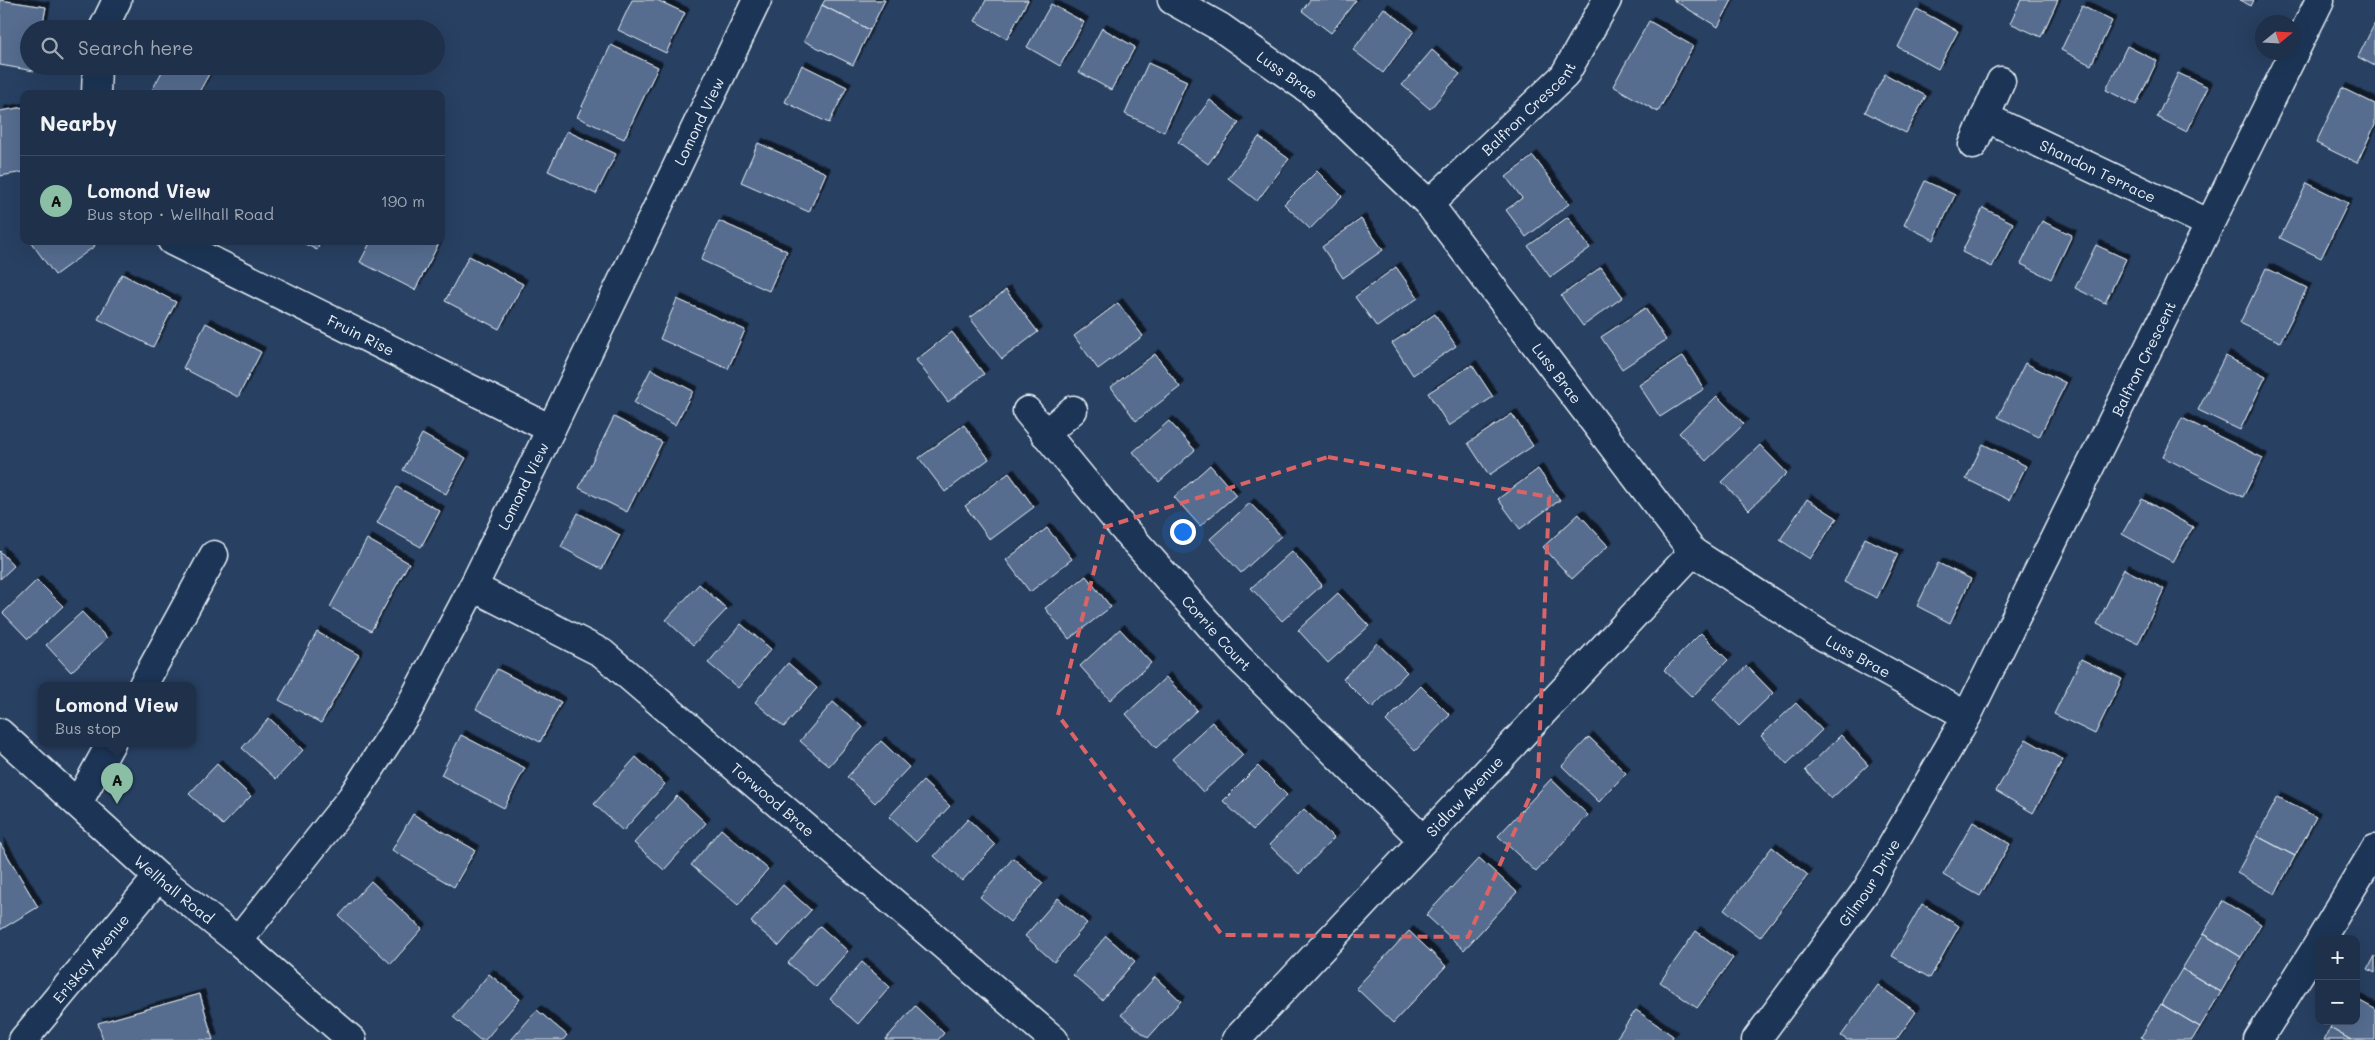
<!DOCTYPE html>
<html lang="en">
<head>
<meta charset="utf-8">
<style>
  body { margin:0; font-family:Mali,sans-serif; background:#2b3c54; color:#f1f3f6 }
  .controls { position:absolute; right:15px; bottom:15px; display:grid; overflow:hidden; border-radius:10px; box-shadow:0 5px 20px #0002 }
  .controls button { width:45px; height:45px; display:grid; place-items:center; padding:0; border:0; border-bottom:1px solid #3c4b62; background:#1e304a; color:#f1f3f6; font:25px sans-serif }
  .compass { position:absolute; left:2255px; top:15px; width:45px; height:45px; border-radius:50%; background:#1e304a; box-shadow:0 5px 20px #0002; rotate:72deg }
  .you { position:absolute; left:1182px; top:531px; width:18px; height:18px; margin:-12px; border:4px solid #fff; border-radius:50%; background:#1a73e8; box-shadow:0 0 0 8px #1a73e833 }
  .badge { display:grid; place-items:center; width:32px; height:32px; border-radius:50%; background:#8abfa5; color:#111; font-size:16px; font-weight:700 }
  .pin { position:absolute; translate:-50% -41px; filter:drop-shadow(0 1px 2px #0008) }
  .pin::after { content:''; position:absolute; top:26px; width:18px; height:15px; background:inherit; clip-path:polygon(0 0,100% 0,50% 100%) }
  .popup { position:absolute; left:38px; top:682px; width:158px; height:65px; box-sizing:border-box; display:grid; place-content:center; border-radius:10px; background:#1e304a; filter:drop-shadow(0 1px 4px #0005); font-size:16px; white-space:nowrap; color:#a1a9b5 }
  .popup b { font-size:19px; color:#f1f3f6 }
  .popup::after { content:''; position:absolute; left:50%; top:100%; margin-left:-10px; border:10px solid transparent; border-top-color:#1e304a }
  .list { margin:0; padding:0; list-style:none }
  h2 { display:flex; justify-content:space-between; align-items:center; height:65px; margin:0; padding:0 20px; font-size:21px }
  h2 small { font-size:16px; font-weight:400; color:#a1a9b5 }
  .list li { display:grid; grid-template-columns:32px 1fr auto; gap:15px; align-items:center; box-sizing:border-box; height:90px; padding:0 20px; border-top:1px solid #3c4b62 }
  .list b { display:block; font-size:19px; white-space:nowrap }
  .list p { margin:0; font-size:16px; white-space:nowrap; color:#a1a9b5 }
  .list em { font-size:16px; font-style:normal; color:#a1a9b5 }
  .icon { flex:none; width:28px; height:28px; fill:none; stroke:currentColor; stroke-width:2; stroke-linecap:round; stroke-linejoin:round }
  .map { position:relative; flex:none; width:2375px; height:1040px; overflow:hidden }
  .search { position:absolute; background:#1e304a; box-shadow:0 5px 20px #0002; left:20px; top:20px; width:425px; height:55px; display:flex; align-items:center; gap:12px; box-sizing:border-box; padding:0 18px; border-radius:28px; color:#a1a9b5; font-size:19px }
  .panel { position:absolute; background:#1e304a; box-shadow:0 5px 20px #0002; left:20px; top:90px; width:425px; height:155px; border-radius:10px }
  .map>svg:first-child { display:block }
  .building { fill:#566d90; stroke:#e8f1f8; filter:url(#shadow) }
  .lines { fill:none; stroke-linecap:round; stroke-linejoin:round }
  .minor-casing { stroke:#e8f1f8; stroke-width:31 }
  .minor { stroke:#1d3557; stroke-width:28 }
  .marked { fill:none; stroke:#db6466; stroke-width:4; stroke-dasharray:10 6; stroke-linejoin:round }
  .labels { text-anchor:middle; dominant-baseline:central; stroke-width:4; stroke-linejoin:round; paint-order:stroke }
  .street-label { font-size:15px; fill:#e8f1f8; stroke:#1d3557 }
</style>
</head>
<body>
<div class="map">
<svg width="2375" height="1040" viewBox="0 0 2375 1040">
  <defs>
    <filter id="shadow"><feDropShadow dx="4.5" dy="-4.5" stdDeviation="0" flood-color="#0009"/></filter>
  </defs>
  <rect width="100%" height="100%" fill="#284062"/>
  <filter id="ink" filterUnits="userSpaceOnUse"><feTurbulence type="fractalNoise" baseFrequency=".02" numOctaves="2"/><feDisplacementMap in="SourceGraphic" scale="10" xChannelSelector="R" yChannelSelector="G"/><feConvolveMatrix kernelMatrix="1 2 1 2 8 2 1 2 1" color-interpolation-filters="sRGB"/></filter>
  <g filter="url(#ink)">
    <path class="building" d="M0 0 46 7 42 29H29V66H35L34 71 0 65Z
      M632 0H657L685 13 666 53 618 30Z
      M825 0H885L870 30 822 5Z
      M986 0H1028L1007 39 975 21Z
      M1310 0H1356L1331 33 1302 11Z
      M1673 0H1732L1718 27Z
      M2021 0H2058L2041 37 2010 23Z
      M2240 0H2254L2251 6Z
      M1051 4 1084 22 1060 66 1027 47Z
      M822 5 870 30 853 65 804 41Z
      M2082 6 2112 21 2091 65 2061 50Z
      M1384 8 1414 31 1383 73 1353 50Z
      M1917 9 1958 31 1938 69 1898 47Z
      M1649 21 1693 46 1658 112 1613 86Z
      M2375 23V66L2358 57Z
      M1102 28 1135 47 1111 90 1079 72Z
      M611 45 658 67 624 139 577 117Z
      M2127 46 2157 61 2136 105 2106 90Z
      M1432 50 1460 74 1430 109 1402 85Z
      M1148 63 1187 81 1164 132 1125 114Z
      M802 65 847 87 829 123 785 102Z
      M165 66H211L213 67 198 94H150Z
      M2178 73 2208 87 2187 132 2157 117Z
      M1885 74 1926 96 1906 133 1865 112Z
      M2342 88 2375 104V125L2357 163 2316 143Z
      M1210 100 1239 123 1208 164 1178 142Z
      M24 107V172L0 176V111Z
      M567 131 616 154 596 194 548 171Z
      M1259 137 1289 159 1257 201 1228 178Z
      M758 143 826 173 809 212 741 182Z
      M1533 156 1569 204 1526 237 1506 210 1522 198 1506 177Z
      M1317 171 1342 196 1310 229 1284 204Z
      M1925 181 1955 195 1934 240 1904 225Z
      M2307 183 2348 203 2321 258 2280 238Z
      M1983 208 2013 223 1992 267 1962 252Z
      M1568 217 1590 248 1550 277 1528 246Z
      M1361 219 1383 250 1343 278 1322 247Z
      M719 221 787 251 769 291 701 260Z
      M2042 221 2072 235 2051 279 2021 264Z
      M30 241H92L95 246 55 275Z
      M299 241H321L317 250Z
      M371 241H431L438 245 415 290 360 262Z
      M2096 245 2126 259 2105 303 2075 288Z
      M469 256 523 284 499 329 445 301Z
      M1396 267 1418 298 1377 327 1355 297Z
      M1601 267 1623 297 1583 326 1561 296Z
      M2266 268 2307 288 2280 342 2240 323Z
      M122 274 176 302 153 347 98 319Z
      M1006 290 1038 332 1002 359 970 318Z
      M677 299 745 330 728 369 660 339Z
      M1118 303 1143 336 1098 369 1074 336Z
      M1645 308 1666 340 1622 369 1601 337Z
      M1435 314 1456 346 1413 375 1392 343Z
      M206 323 261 352 238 397 183 368Z
      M952 332 984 374 948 402 916 360Z
      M1155 354 1180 387 1136 421 1111 387Z
      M1683 356 1704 389 1660 417 1639 385Z
      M2225 356 2266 376 2240 430 2198 410Z
      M2025 363 2066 383 2039 437 1998 417Z
      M1472 365 1493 397 1449 426 1428 393Z
      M651 369 693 391 675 425 634 403Z
      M1717 396 1744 424 1706 461 1679 433Z
      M1512 414 1533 446 1489 475 1468 443Z
      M614 417 662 442 627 512 579 488Z
      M2182 418 2263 458 2243 497 2163 457Z
      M1169 421 1195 450 1159 482 1133 452Z
      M964 425 989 459 945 492 919 458Z
      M422 434 466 458 446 494 403 470Z
      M1983 444 2026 466 2009 500 1966 479Z
      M1760 445 1787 473 1749 510 1722 482Z
      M1210 465 1236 495 1200 526 1174 497Z
      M1538 469 1560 500 1520 529 1498 499Z
      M1009 473 1034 507 990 540 965 506Z
      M397 487 440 511 421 547 377 523Z
      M1807 499 1837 518 1810 559 1780 540Z
      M2142 499 2193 527 2173 562 2122 534Z
      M1250 503 1281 536 1241 573 1210 539Z
      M578 513 620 535 602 569 561 547Z
      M1579 514 1608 546 1572 579 1543 547Z
      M1047 528 1072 559 1030 592 1006 560Z
      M1865 538 1898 554 1877 598 1844 582Z
      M367 539 409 563 371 631 330 607Z
      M0 551 14 566 0 579Z
      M1292 551 1322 585 1282 621 1251 588Z
      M1938 563 1971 579 1950 623 1917 606Z
      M2124 569 2164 589 2138 644 2097 624Z
      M1086 576 1111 607 1069 639 1045 608Z
      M37 580 63 606 28 639 3 613Z
      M699 584 727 609 693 645 666 620Z
      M1338 593 1369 626 1328 663 1298 630Z
      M82 612 107 638 71 672 46 645Z
      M741 624 771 649 738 688 708 663Z
      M1120 629 1151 663 1110 700 1080 666Z
      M317 632 359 655 321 723 279 700Z
      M1701 633 1728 660 1692 697 1664 670Z
      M1377 643 1407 672 1372 708 1343 679Z
      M2081 659 2122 679 2095 734 2054 714Z
      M788 663 817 688 784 727 755 702Z
      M1747 666 1773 693 1739 726 1713 699Z
      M497 669 561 702 540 742 476 709Z
      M1166 677 1197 710 1156 748 1126 714Z
      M1421 686 1450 715 1415 751 1386 721Z
      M833 702 863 727 829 766 800 741Z
      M1796 703 1822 730 1787 764 1761 736Z
      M269 718 303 750 276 779 242 748Z
      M1212 722 1243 755 1203 792 1172 759Z
      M461 735 525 768 504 808 441 775Z
      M1841 735 1868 765 1831 799 1805 770Z
      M1589 737 1626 773 1599 802 1562 766Z
      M2026 739 2063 760 2033 813 1996 791Z
      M881 741 909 767 875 803 847 777Z
      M636 757 665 784 623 831 594 804Z
      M217 764 251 796 223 825 189 794Z
      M1258 766 1287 795 1253 830 1223 801Z
      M1551 779 1588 815 1536 872 1498 836Z
      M923 781 950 806 916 842 889 817Z
      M677 796 706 823 664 870 634 843Z
      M2278 797 2316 817 2295 856 2257 836Z
      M1304 809 1334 838 1299 874 1269 845Z
      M413 814 475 850 454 887 392 850Z
      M968 819 995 845 962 881 934 856Z
      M1973 822 2010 844 1980 896 1943 875Z
      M721 829 768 869 738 905 691 865Z
      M2257 836 2295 856 2275 894 2237 873Z
      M0 843 38 907 0 930Z
      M1772 847 1808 875 1760 937 1724 910Z
      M1013 858 1043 883 1010 922 980 897Z
      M1479 858 1517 892 1464 950 1426 915Z
      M371 881 422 929 391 964 339 916Z
      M783 885 811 910 779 946 751 922Z
      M1058 898 1087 923 1054 962 1025 936Z
      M2223 901 2261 924 2241 957 2203 934Z
      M1922 904 1959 926 1930 978 1892 956Z
      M820 926 848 951 816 987 788 963Z
      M1409 931 1446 966 1393 1023 1356 988Z
      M1696 931 1733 958 1697 1008 1660 982Z
      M2203 934 2241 957 2221 992 2182 969Z
      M1106 936 1135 961 1102 1000 1073 975Z
      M2375 956V973L2368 969Z
      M862 962 890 987 858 1024 830 999Z
      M2182 969 2221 992 2200 1027 2161 1004Z
      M489 974 520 999 485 1040H480L453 1017Z
      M1155 977 1181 1001 1148 1038 1121 1015Z
      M1878 985 1916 1012 1896 1040H1847L1841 1036Z
      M200 994 213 1040H103L98 1023Z
      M2356 999 2375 1009V1040H2351L2330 1028 2334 1021H2356Z
      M2161 1004 2200 1027 2192 1040H2146L2141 1037Z
      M915 1006 944 1033 938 1040H885Z
      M537 1010 567 1035 563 1040H511Z
      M1636 1010 1673 1036 1671 1040H1615Z
      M2330 1028 2351 1040H2324Z"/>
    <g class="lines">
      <defs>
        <g id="minor">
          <path id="s1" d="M1172 0 1220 27 1311 91 1429 204 1693 552 1824 637 1967 716"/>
          <path d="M103 29 117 0"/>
          <path d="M96 94 97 66"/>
          <path id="s2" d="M1985 117 2210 224"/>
          <path d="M1973 145 2001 81"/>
          <path id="s3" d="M1429 204 1564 76 1607 0"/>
          <path id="s4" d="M172 241 551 429"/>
          <path id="s5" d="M1027 411 1123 528 1238 657 1423 840"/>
          <path d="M1045 434 1073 410"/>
          <path id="s6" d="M473 587 602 653 1054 1040"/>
          <path d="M143 685 214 555"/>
          <path id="s7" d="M0 733 158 877 238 941 352 1040"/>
          <path d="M78 803 111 743"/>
          <path d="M2321 939 2375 849"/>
          <path id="s8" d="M238 941 352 797 408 710 473 587 551 429 757 0"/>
          <path id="s9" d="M23 1040 158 877"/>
          <path id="s10" d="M1236 1040 1693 552"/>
          <path id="s11" d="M1756 1040 1866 891 1967 716 2320 0"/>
          <path d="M2258 1040 2319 943"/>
        </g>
      </defs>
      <use href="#minor" class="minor-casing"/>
      <use href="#minor" class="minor"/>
    </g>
  </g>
  <path class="marked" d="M1328 457 1549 497 1538 778 1468 937 1222 935 1058 715 1105 527Z"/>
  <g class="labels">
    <g class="street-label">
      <text stroke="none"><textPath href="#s1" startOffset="138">Luss Brae</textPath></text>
      <text stroke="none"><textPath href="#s3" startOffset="138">Balfron Crescent</textPath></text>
      <text stroke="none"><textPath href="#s8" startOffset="944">Lomond View</textPath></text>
      <text stroke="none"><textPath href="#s2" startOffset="125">Shandon Terrace</textPath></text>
      <text stroke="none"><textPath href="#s4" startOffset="211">Fruin Rise</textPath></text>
      <text stroke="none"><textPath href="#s11" startOffset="786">Balfron Crescent</textPath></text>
      <text stroke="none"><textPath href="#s1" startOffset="542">Luss Brae</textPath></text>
      <text stroke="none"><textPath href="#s8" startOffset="539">Lomond View</textPath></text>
      <text stroke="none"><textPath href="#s5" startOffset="292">Corrie Court</textPath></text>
      <text stroke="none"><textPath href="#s1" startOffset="962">Luss Brae</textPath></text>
      <text stroke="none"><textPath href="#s10" startOffset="334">Sidlaw Avenue</textPath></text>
      <text stroke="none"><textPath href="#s6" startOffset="370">Torwood Brae</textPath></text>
      <text stroke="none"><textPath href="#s11" startOffset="194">Gilmour Drive</textPath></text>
      <text stroke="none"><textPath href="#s7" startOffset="234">Wellhall Road</textPath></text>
      <text stroke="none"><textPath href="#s9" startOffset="106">Eriskay Avenue</textPath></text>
    </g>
  </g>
</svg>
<div class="controls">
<button>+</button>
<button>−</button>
</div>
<svg class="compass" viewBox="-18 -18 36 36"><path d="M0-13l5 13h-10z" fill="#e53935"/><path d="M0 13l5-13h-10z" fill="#a1a9b5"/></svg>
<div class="you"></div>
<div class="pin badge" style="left:117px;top:804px">A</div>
<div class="popup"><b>Lomond View</b>Bus stop</div>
<div class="search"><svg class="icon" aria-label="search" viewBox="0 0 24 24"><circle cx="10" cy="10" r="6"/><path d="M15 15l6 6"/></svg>Search here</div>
<section class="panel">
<h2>Nearby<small></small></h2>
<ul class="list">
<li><span class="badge">A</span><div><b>Lomond View</b><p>Bus stop · Wellhall Road</p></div><em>190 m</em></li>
</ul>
</section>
</div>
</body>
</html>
